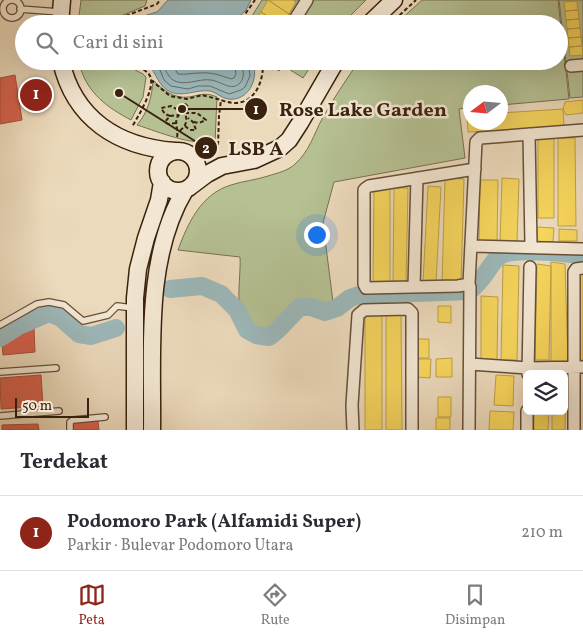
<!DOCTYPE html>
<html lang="id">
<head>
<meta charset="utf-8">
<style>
  body { margin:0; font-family:Vollkorn,serif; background:#f7f7f7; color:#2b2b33 }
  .controls { position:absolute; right:15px; bottom:15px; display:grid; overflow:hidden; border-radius:8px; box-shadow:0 5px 20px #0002 }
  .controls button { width:45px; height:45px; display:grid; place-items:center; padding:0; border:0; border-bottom:1px solid #e1e1e2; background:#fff; color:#2b2b33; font:25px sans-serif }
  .compass { position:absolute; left:463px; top:85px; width:45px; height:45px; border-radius:50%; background:#fff; box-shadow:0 5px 20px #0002; rotate:254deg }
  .scale { position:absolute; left:15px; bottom:12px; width:74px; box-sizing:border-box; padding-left:5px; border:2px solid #39220e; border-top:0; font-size:14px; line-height:18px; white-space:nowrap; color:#39220e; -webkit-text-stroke:4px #f3e7d3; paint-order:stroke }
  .you { position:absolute; left:316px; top:234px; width:18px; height:18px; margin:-12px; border:4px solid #fff; border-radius:50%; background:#1a73e8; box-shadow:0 0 0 8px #1a73e833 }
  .badge { display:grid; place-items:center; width:32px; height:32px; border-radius:50%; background:#8f2418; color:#fff; font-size:16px; font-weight:700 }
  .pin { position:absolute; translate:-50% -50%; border:2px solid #fff; box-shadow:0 1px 5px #0006 }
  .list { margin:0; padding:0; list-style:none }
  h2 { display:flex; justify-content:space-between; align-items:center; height:65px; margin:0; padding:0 20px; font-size:21px }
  h2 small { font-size:16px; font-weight:400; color:#7c7c81 }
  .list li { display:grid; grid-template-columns:32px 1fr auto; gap:15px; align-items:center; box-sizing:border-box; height:75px; padding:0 20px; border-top:1px solid #e1e1e2 }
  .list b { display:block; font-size:19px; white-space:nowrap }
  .list p { margin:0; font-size:16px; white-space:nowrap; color:#7c7c81 }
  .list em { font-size:16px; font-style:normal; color:#7c7c81 }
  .icon { flex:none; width:28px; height:28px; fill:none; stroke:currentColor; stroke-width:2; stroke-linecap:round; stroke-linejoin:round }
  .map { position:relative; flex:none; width:583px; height:430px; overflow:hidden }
  .search { position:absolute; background:#fff; box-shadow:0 5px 20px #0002; left:15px; right:15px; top:15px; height:55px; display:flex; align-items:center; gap:12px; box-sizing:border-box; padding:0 18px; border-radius:28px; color:#7c7c81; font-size:19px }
  .sheet { height:140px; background:#fff }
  nav { display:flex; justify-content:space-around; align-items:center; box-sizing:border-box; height:70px; border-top:1px solid #e1e1e2; background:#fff; font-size:14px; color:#7c7c81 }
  nav a { display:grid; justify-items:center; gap:2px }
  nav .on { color:#8f2418 }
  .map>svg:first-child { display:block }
  .green { fill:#b5c093; stroke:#777150 }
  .water { fill:#9cb8ba; stroke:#747c75 }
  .homes { fill:#f6d55c; stroke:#bd9f45 }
  .shops { fill:#d6604d; stroke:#a74d3a }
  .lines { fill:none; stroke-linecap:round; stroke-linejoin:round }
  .shore { stroke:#6a6d64; stroke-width:1 }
  .river { stroke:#9cb8ba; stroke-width:18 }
  .lane-casing { stroke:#66503a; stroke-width:8 }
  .street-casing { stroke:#66503a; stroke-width:14 }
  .secondary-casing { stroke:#39220e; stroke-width:19 }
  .path { stroke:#39220e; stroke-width:2; stroke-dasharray:4 2.5; stroke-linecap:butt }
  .lane { stroke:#f3e7d3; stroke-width:5.5 }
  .street { stroke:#f3e7d3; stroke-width:11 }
  .secondary { stroke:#f3e7d3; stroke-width:16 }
  .leader { fill:none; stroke:#39220e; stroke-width:2 }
  .callout-dot { fill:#39220e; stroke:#f3e7d3; stroke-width:2 }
  .mark-label { font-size:15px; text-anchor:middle; font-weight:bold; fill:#fff }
  .callout-label { font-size:20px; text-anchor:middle; font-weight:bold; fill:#39220e; stroke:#f3e7d3; stroke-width:5; stroke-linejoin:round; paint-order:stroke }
</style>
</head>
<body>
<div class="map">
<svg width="583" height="430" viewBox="0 0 583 430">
  <rect width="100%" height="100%" fill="#ecdabc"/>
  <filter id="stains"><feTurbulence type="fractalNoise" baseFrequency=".004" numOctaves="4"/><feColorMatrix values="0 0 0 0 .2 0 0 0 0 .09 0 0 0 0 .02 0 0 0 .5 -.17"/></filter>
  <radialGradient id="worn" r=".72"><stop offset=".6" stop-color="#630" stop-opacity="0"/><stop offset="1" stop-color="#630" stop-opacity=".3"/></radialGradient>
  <path class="green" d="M81 0H147L145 6 118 17 114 24H78Z
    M262 0H366L342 24H247Z
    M422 0H558L569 99 501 105 500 92H470V107L459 109 465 158 334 182 323 223 333 302 338 304C335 305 331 308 327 308 316 309 310 299 297 304 281 310 283 329 263 334 253 330 242 320 240 309 237 297 241 270 240 257L178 250C188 223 201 194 231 185 243 181 256 180 268 176 277 173 288 171 295 164 309 152 314 134 322 119 333 99 346 80 359 61H559V24H396Z
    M559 0H583V97L570 98Z
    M91 61H118L143 74 146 77 143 97 131 120C108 108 87 93 80 66Z
    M266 61H314L303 78 284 66 279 71Z
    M153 80C163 90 174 99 189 97 200 95 206 92 217 97L215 142C189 145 162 133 137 125 148 112 152 97 153 80Z"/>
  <path class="water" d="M168 0H251L246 10 232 24H126L133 19 157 12Z
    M143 61H252C260 77 249 102 228 99 221 98 216 92 210 91 195 89 181 99 167 90 156 83 156 68 143 61Z"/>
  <path class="homes" d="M268 0 289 14 282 24H280L261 12Z
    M268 0H293L296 2 289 14Z
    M577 1 578 10 565 11 564 2Z
    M578 10 579 19 566 20 565 11Z
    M261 12 280 24H255L254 23Z
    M579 19 580 28 567 29 566 20Z
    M580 28 581 37 568 38 567 29Z
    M581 37 582 46 569 47 568 38Z
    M582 46 583 55 570 56 569 47Z
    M583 100V113L566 115 563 109 565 102Z
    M563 109 564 127 468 132 467 115H470V122H500V113Z
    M538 138H554V218H538Z
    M558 138H575L576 226H558Z
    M445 178 464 179 461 283H442Z
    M502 178 519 179 517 241H500Z
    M480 180H498L497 242 479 241Z
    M428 186 441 187 436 283H423Z
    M394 188H408L406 284H393Z
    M374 189H390V286H373Z
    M537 227 554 228 553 242 537 241Z
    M559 229 577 230V241H559Z
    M551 262 565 264 568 362 551 363Z
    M537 264 551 266 549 360H535Z
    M503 265 519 266 517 360H501Z
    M583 272V360H580L579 273Z
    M481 296 498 297 497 360 481 359Z
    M438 306H451V323L438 322Z
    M365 313H382V430H365Z
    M386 315H401L402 430H386Z
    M418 339H429V358H417Z
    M452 358V377H436V359Z
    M418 359H431L430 378 417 377Z
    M496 375 514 376 513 406 494 405Z
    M564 377H566L565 430H552V411H564Z
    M438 397H451V417H438Z
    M490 411 514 412 513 430H489Z
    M534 411H549L548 430H534Z
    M436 418H450V430H436Z"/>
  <path class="shops" d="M15 75 22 120 0 124V78Z
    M34 328 35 352 3 355 2 345Z
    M41 375 43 406 1 409 0 378Z
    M98 421 99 430H73V422Z
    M38 424 39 430H2V425Z"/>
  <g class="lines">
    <path class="shore" d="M152 61 160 70 164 80 171 86 188 89 198 86H210L229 94 241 90 245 87 250 76 248 61
      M160 61C165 67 167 76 173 80 184 87 199 78 211 80 221 81 231 92 240 83 246 76 242 69 242 61
      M170 61 178 74C186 75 191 73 199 73 211 72 220 75 231 79L234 78 236 74 234 61"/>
    <path class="river" d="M170 289 202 286 221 294 237 310 247 330 256 335 269 337C281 329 289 317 300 307H311L325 312 337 308 350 298 359 295 469 291C482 282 486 271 496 259 508 245 564 254 583 255
      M0 338 19 326 49 313 61 318 79 334 91 336 116 328"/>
    <defs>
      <path id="lane" d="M3 9a9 9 0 1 1 18 0a9 9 0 1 1-18 0Z
        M20 9 59 12
        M0 325 37 304 49 302 64 305 83 321 108 315 117 306 133 308
        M0 372 56 368
        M0 416 59 411
        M70 430V422L73 420 105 417"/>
      <path id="street" d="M292 24 307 0
        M571 66 583 65
        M529 134 531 246
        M471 246 583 249
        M469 284 458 286 366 288 364 284V190L366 188 369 186 475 169
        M414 287 417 178
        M470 364 528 368 583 367
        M528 374 530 267
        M353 430 352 405 358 315 364 310 408 309 412 313V430
        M469 430 470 287 469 284 476 142 480 138 583 130
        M527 430V411
        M574 430V272L576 269 583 268"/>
      <path id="secondary" d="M60 24 62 0
        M369 24 394 0
        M61 61C74 119 118 147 175 151
        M158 171a20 20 0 1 1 40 0a20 20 0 1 1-40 0Z
        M191 186 207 174 222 166 254 160 280 148 289 140 300 123 336 61
        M135 430V298L138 269 146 238 159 200 162 182
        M152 430C153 352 144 258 185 190"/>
    </defs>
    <use href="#lane" class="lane-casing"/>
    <use href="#street" class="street-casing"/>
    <use href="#secondary" class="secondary-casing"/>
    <path class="path" d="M117 24 120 18 157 4 160 0
      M238 24 255 0
      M390 24 416 0
      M126 61C132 65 147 69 150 76 156 88 138 116 132 127
      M348 67 352 61
      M151 80 170 96 187 99 202 95 221 100
      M180 108a4 4 0 1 1 8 0a4 4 0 1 1-8 0Z
      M185 113H197L206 120 199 123 193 122
      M170 116 165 114 161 108 171 106 182 112
      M176 123 168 124 165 122 170 116 178 115
      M185 126 190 130H196L193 122 188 118
      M177 137C179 128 171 118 183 112 190 119 185 128 178 132
      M218 145 219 116 221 100C249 111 263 89 263 64L259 61"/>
    <use href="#lane" class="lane"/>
    <use href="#street" class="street"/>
    <use href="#secondary" class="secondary"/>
  </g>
  <path class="leader" d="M182 109L256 109M119 93L206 148"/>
  <g class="callout-dot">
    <circle cx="182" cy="109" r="5"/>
    <circle cx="119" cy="93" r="5"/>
    <circle cx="256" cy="109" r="12"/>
    <circle cx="206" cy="148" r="12"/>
  </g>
  <g class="mark-label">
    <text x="256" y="114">1</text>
    <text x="206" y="153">2</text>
  </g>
  <g class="callout-label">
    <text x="363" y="116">Rose Lake Garden</text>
    <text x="256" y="155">LSB A</text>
  </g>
  <rect width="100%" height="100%" filter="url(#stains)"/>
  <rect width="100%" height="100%" fill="url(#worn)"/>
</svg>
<div class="controls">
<button><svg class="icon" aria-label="layers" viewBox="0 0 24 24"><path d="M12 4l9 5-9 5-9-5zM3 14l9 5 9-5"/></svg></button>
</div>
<svg class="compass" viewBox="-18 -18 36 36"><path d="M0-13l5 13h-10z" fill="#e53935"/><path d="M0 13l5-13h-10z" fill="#7c7c81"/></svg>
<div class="scale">50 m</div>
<div class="you"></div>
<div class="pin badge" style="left:36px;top:95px">1</div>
<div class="search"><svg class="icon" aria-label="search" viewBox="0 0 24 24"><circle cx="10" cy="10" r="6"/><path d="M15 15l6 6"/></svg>Cari di sini</div>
</div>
<section class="sheet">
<h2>Terdekat<small></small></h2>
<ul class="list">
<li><span class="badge">1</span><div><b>Podomoro Park (Alfamidi Super)</b><p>Parkir · Bulevar Podomoro Utara</p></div><em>210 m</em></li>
</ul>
</section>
<nav>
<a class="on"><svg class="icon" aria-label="map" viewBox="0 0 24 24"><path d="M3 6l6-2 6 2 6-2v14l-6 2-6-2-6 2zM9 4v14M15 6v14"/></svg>Peta</a>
<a><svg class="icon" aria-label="directions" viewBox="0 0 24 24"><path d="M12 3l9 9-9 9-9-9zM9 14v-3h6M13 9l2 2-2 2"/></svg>Rute</a>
<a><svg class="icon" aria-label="saved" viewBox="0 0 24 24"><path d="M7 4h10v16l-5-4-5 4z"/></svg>Disimpan</a>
</nav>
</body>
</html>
